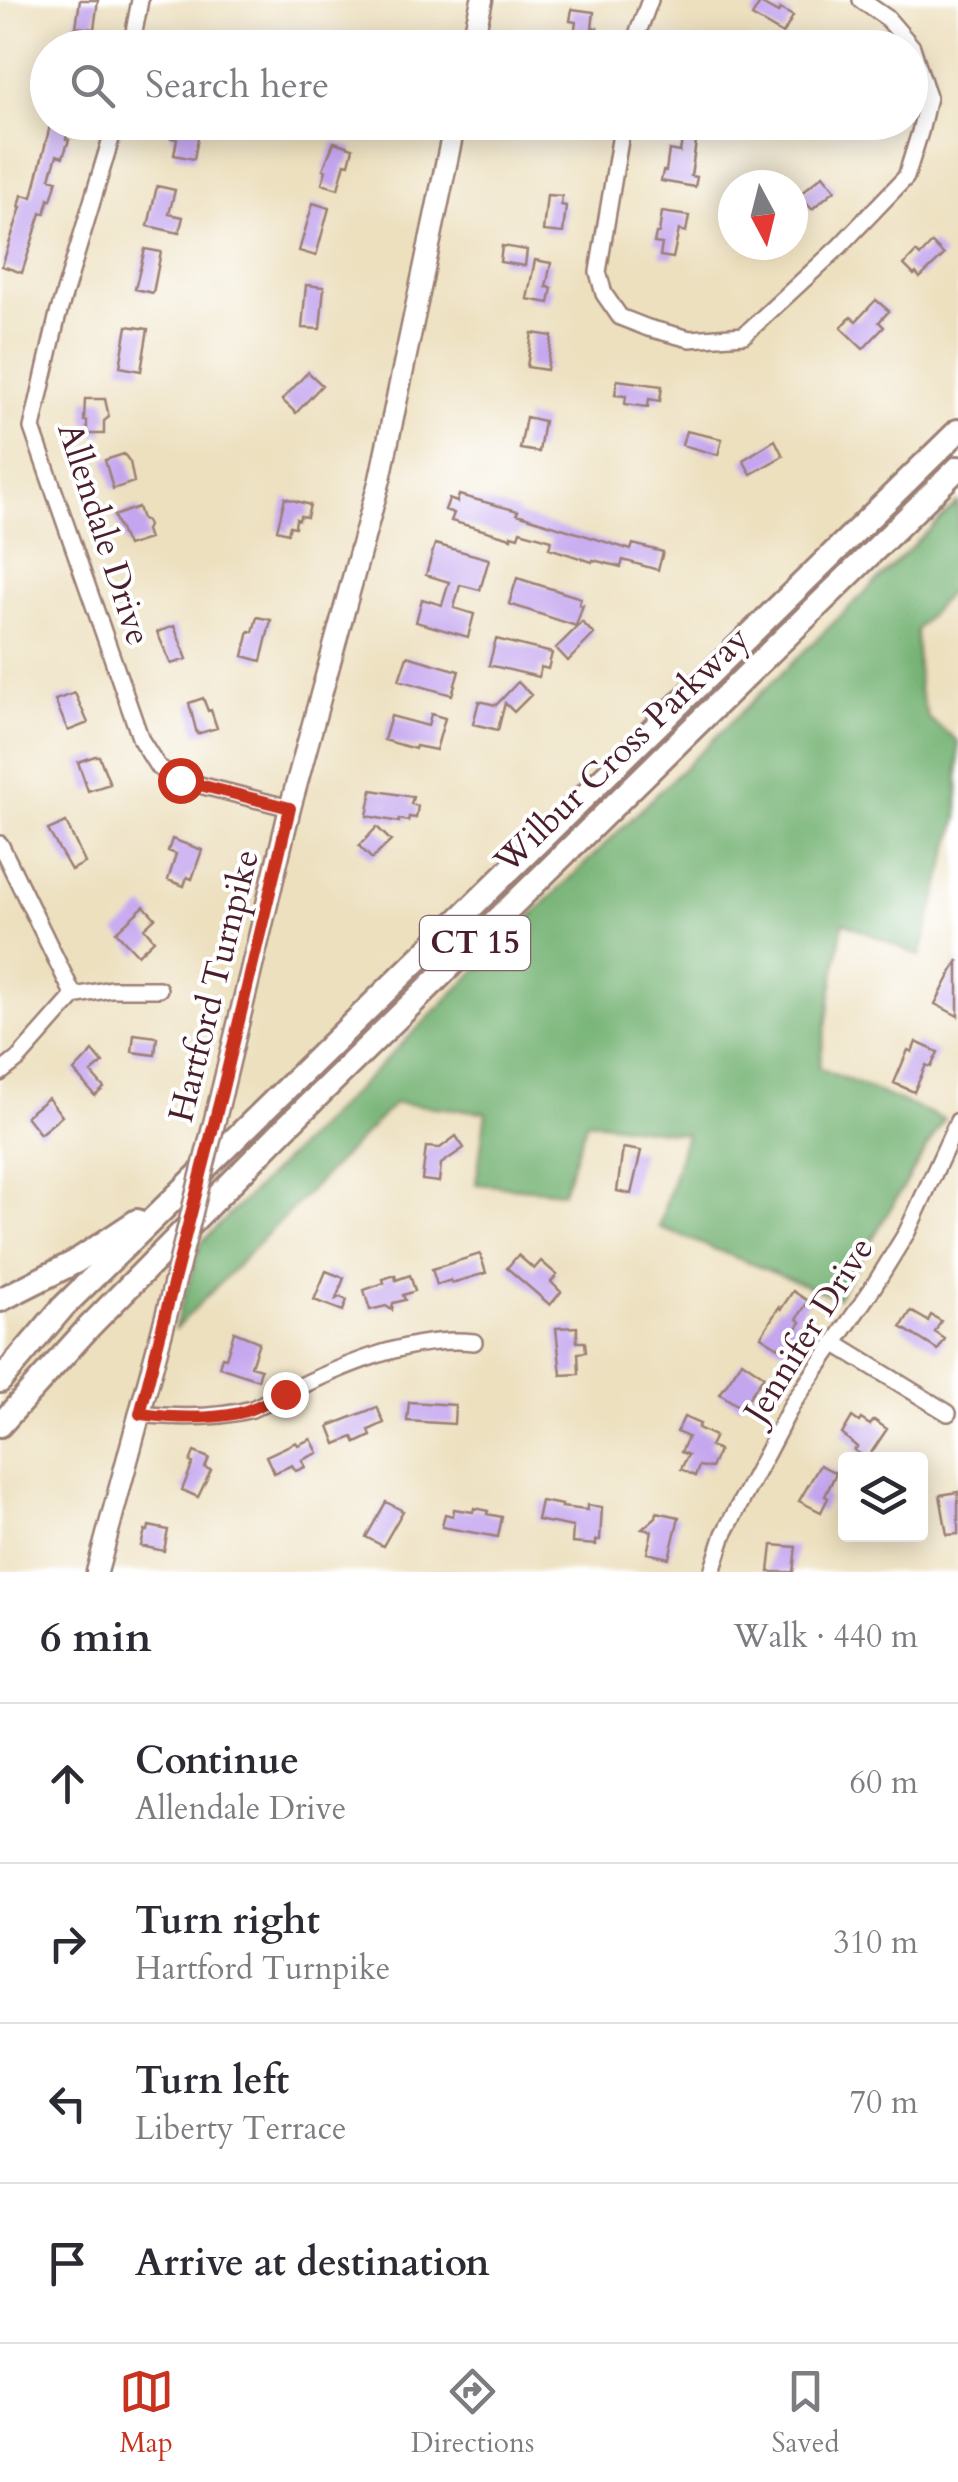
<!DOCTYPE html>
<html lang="en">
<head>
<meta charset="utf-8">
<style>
  body { margin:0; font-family:Cardo,serif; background:#f2f2f3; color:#2b2b33 }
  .controls { position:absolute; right:30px; bottom:30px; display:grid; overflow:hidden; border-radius:10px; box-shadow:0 5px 25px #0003 }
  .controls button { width:90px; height:90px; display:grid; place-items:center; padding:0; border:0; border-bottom:2px solid #e1e1e2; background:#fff; color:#2b2b33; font:50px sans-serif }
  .compass { position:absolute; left:718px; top:170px; width:90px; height:90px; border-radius:50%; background:#fff; box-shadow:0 5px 25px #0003; rotate:173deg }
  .stop { position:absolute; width:30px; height:30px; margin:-22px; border:8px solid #c8321e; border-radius:50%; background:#fff }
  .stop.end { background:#c8321e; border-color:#fff; box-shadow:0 2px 10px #0008 }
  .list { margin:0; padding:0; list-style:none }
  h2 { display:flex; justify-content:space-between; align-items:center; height:130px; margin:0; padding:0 40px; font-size:42px }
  h2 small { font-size:32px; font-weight:400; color:#7c7c81 }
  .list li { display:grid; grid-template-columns:65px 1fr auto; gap:30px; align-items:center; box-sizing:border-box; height:160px; padding:0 40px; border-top:2px solid #e1e1e2 }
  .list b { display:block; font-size:38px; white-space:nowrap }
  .list p { margin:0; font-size:32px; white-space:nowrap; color:#7c7c81 }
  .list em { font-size:32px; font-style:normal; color:#7c7c81 }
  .icon { flex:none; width:55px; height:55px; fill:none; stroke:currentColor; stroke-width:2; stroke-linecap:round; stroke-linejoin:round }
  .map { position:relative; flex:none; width:958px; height:1572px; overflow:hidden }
  .search { position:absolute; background:#fff; box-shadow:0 5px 25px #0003; left:30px; right:30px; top:30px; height:110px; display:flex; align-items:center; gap:25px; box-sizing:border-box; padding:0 35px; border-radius:55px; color:#7c7c81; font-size:38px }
  .sheet { height:770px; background:#fff }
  nav { display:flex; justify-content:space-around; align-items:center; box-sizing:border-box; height:140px; border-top:2px solid #e1e1e2; background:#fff; font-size:28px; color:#7c7c81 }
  nav a { display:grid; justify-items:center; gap:5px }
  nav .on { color:#c8321e }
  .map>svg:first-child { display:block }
  .forest { fill:#76b374; stroke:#606950; stroke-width:2.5 }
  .building { fill:#c4a6ef }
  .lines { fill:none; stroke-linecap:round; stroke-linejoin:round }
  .minor-casing { stroke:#9c8075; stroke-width:20 }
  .major-casing { stroke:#9c8075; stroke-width:25 }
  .highway-casing { stroke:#9c8075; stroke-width:28 }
  .minor { stroke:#fff; stroke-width:15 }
  .major { stroke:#fff; stroke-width:20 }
  .highway { stroke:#fff; stroke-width:22 }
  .major-bridge-casing { stroke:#9c8075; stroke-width:25; stroke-linecap:butt }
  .major-bridge { stroke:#fff; stroke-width:20 }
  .route { stroke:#c8321e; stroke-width:12 }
  .labels { text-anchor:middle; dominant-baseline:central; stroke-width:8; stroke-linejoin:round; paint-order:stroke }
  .shield { fill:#fff; stroke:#80626b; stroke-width:2.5 }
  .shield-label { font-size:32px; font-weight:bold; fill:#4a1f2b }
  .street-label { font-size:35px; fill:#4a1f2b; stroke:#fff }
</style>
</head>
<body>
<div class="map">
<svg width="958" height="1572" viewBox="0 0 958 1572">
  <rect width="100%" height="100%" fill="#fff"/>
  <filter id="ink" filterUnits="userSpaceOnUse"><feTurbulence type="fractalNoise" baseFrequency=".01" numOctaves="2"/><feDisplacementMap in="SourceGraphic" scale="20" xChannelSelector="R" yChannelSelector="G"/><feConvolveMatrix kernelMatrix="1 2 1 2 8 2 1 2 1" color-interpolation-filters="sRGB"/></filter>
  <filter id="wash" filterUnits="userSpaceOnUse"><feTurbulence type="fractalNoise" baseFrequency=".0048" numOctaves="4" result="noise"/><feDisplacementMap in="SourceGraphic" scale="40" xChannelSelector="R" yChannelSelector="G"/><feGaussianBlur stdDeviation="2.25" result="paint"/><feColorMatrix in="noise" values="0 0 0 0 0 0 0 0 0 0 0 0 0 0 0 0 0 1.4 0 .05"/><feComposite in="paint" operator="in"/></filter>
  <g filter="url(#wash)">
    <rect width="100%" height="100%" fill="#ede0bf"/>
    <path class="forest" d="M958 502V582L916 630 919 690 928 718 958 741V817L920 956 843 922 819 1068 944 1119 837 1298 659 1227 686 1134 587 1121 563 1192 476 1184 486 1112 395 1103 174 1330 201 1243 518 929Z"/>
    <g id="blocks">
      <path class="building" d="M80 0H98L94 29 76 27Z
        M760 3 778 13 780 9 793 16 783 34 752 16Z
        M572 9 594 12 592 28H597L593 48H578L580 35 574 34 576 22 570 21Z
        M51 122H71L66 139 69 140 63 157 57 155 50 178 57 180 51 200 49 199 45 214 41 213 22 273 2 266 21 207H19L22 195 32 197Z
        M173 122H201L194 159 174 155 177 139 171 138Z
        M682 140 696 142 691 176 697 177 695 187 661 181 663 171H666L669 150 680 152Z
        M334 142 353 148 349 164 345 163 338 189 322 184 326 170 323 169Z
        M823 175 835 190 812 209 807 204 799 211 793 200Z
        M157 186 175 190 169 214 183 217 179 233 148 226Z
        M547 195 562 196 561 205 566 206 563 233 543 231Z
        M313 203 329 208 316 256 299 251Z
        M662 212 689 216 686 232 679 230 673 258 660 256 662 244 654 243 656 233H659Z
        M932 243 944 255 920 278 916 273 914 275 904 265 916 252 920 256Z
        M502 246 527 250 525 266 500 262Z
        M145 249 161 252 153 293 135 289Z
        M535 260 551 263 546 287 552 288 549 303 527 299Z
        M306 285 324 287 320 329 302 328Z
        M876 300 889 311 879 322 884 327 863 349 841 328 851 317 856 321Z
        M127 326 148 329 141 371 120 367Z
        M532 333 552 336 547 370 527 367Z
        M308 372 322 385 296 413 282 400Z
        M617 380 662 386 660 401 649 399 648 407 625 404 626 396 615 395Z
        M85 399H105L109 417 104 421V434H87V421H84Z
        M526 417 544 421 539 452 520 449Z
        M686 431 722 439 718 455 682 445Z
        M775 440 783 456 751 474 743 460Z
        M124 454 130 462 134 482 113 489 105 460Z
        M459 495 518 511 517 514 631 550 633 544 663 552 658 570 623 560 621 567 593 560 592 562 549 548 552 540 520 531 518 537 511 535V538L451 521 454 513 445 510 449 499 457 502Z
        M285 498 310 505 307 517 300 516 299 520 296 519 295 527 290 526 288 533 277 530Z
        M138 507 142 519 146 521 148 526 146 530 149 539 127 546 114 516Z
        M435 544 489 559 480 590 460 585 454 608 474 614 468 637 416 622 422 599 442 605 449 582 426 575Z
        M517 578 581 598 579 604 583 605 576 626 509 604Z
        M257 617 271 620 261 661 243 656 249 631 253 632Z
        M582 622 594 634 568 661 556 648Z
        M174 626 187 659 171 664 157 632Z
        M496 639 552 653 548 669 541 667 539 677 489 665Z
        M407 656 459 671 452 695 399 680Z
        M518 682 531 695 514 712 505 703 498 730 473 724 479 701 496 705Z
        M75 693 88 723 68 731 55 700Z
        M203 698 208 711 211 710 217 728 197 734 189 703Z
        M431 714 445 718 436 750 416 746 415 749 384 740 391 716 428 726Z
        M95 756H99L110 784 88 791 78 762Z
        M372 790 413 797 411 804 418 806 416 818 409 817 408 821 399 819V822L367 816Z
        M66 822 85 863 71 870 48 830Z
        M377 827 391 841 372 859 359 846Z
        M172 839 202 850 192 879 187 877 184 886 168 880 176 854 168 851Z
        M144 906 155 918 144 928 154 940 138 955 116 932Z
        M958 960V1016L935 1004Z
        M134 1034 157 1037 155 1055 132 1052Z
        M916 1042 938 1052 931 1067 926 1065 914 1092 894 1083 908 1050 912 1052Z
        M93 1051 103 1063 91 1073 104 1088 95 1096 74 1071Z
        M48 1098 62 1116 40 1134 26 1116Z
        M456 1136 464 1148 441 1164 439 1182 422 1180 426 1147 440 1148Z
        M623 1148 641 1151 631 1194 617 1191Z
        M480 1254 486 1273 452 1283 451 1280 437 1285 432 1269Z
        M518 1255 534 1269 541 1261 557 1275 551 1282 561 1292 550 1305 507 1268Z
        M326 1271 344 1278 336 1299 340 1297 347 1300 343 1311 314 1300Z
        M395 1275 396 1280 410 1275 415 1291 403 1295 405 1300 393 1303 392 1310 386 1306 370 1310 364 1290 384 1283 383 1279Z
        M793 1291 808 1301 797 1319 801 1322 783 1350 761 1336 779 1307 781 1309Z
        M911 1311 928 1321 931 1315 941 1321 935 1332 945 1339 938 1350 901 1327Z
        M577 1327V1342H585L586 1352 578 1353 579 1374 561 1375 556 1328Z
        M234 1332 259 1342 251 1366 261 1369 258 1380 219 1367 222 1357 226 1358Z
        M742 1361 764 1376 746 1402 744 1401 740 1407 720 1394Z
        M409 1402 455 1405 454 1424 407 1421Z
        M377 1407 384 1423 369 1430 371 1436 356 1443 353 1437 336 1444 329 1426Z
        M684 1417 700 1424 698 1428 715 1436 710 1446 719 1450 711 1468 699 1466 695 1476 681 1469 688 1455 681 1452 688 1437 677 1432Z
        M852 1417 859 1422 861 1419 870 1425 874 1420 887 1429 867 1459 854 1450 857 1447 842 1434Z
        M311 1439 318 1453 302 1460 305 1467 296 1471 292 1465 274 1473 266 1456 296 1442 298 1445Z
        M194 1452 209 1458 205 1468 211 1470 198 1497 182 1490 193 1463 190 1462Z
        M820 1465 836 1473 825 1496 828 1498 821 1512 799 1501Z
        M958 1492V1534L947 1535 940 1495Z
        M541 1501 562 1505 561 1507 587 1510V1505L602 1507 600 1540H596V1545L572 1543 573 1527 537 1520Z
        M386 1502 403 1511 383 1546 366 1537Z
        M474 1508 488 1511 487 1514 502 1517 498 1537 442 1527 445 1514 453 1516 454 1509 473 1512Z
        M657 1512 679 1517 669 1558 647 1553 652 1531 642 1529 656 1517Z
        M149 1526 168 1530 164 1551 141 1546 145 1530 148 1531Z
        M772 1545 796 1547 793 1572H769Z"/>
    </g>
  </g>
  <g filter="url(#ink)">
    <use href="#blocks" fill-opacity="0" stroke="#9c8075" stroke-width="2.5"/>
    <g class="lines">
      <defs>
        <path id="minor" d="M131 48 140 0
          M636 48 638 32 650 0
          M116 122 57 318 32 428 141 740 158 767 180 780 290 808
          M623 122 598 272 604 294 620 317 648 328 690 339 744 335 840 246 906 177 920 132 928 97 912 47 887 18 861 0
          M0 844 74 996
          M0 1073 18 1059 74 996 111 989H159
          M834 1343 948 1413
          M140 1414C177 1418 216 1419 252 1409 318 1378 399 1334 474 1342
          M712 1572 724 1534 793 1403 872 1289 907 1232 958 1121"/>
        <path id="major" d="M471 48 482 0
          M222 1091 290 808 380 479 455 122
          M97 1572 169 1305"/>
        <path id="highway" d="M0 1300 75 1262 137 1221
          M0 1381 63 1307 958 431
          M0 1425 89 1327 285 1128 958 468"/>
      </defs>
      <use href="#minor" class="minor-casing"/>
      <use href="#major" class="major-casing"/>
      <use href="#highway" class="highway-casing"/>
      <use href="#minor" class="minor"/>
      <use href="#major" class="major"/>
      <use href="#highway" class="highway"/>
      <defs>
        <path id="major-bridge" d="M169 1305 222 1091"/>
      </defs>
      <use href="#major-bridge" class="major-bridge-casing"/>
      <use href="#major-bridge" class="major-bridge"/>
    </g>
  </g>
  <g class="lines" filter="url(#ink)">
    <path class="route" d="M180 780 290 808 222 1092 140 1414C172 1418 208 1420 239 1413 255 1409 270 1400 285 1394"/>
  </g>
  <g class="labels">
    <rect class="shield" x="420" y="916" width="110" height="54" rx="8"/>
    <g class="shield-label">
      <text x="475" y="943">CT 15</text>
    </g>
    <g class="street-label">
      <text transform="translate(104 534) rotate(72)">Allendale Drive</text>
      <text transform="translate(622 750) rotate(-44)">Wilbur Cross Parkway</text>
      <text transform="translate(214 986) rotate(-76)">Hartford Turnpike</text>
      <text transform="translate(809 1330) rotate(-58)">Jennifer Drive</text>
    </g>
  </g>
</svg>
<div class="controls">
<button><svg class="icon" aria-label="layers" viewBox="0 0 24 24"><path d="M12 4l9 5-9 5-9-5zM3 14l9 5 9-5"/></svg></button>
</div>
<svg class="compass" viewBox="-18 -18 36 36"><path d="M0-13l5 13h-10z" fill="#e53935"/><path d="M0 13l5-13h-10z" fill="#7c7c81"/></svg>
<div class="stop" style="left:180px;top:780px"></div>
<div class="stop end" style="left:285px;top:1394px"></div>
<div class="search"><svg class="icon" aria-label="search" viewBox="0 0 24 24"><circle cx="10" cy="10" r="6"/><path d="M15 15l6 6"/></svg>Search here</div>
</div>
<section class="sheet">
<h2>6 min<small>Walk · 440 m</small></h2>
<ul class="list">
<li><svg class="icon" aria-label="ahead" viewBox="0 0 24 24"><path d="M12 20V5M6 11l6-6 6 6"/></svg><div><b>Continue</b><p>Allendale Drive</p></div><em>60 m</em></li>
<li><svg class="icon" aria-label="right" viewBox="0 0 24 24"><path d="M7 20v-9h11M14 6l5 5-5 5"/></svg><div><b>Turn right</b><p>Hartford Turnpike</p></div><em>310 m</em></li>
<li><svg class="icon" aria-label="left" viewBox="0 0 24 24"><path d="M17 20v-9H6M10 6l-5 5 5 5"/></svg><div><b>Turn left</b><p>Liberty Terrace</p></div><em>70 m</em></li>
<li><svg class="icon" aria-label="arrive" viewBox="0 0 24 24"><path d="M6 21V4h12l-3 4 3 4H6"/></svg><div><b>Arrive at destination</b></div></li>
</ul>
</section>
<nav>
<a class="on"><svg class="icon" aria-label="map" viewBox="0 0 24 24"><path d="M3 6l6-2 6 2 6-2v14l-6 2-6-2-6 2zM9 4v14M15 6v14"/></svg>Map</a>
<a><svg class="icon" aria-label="directions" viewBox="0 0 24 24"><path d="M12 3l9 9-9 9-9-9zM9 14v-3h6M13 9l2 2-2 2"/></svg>Directions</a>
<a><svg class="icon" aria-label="saved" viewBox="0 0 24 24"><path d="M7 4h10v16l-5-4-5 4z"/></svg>Saved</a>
</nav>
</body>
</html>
